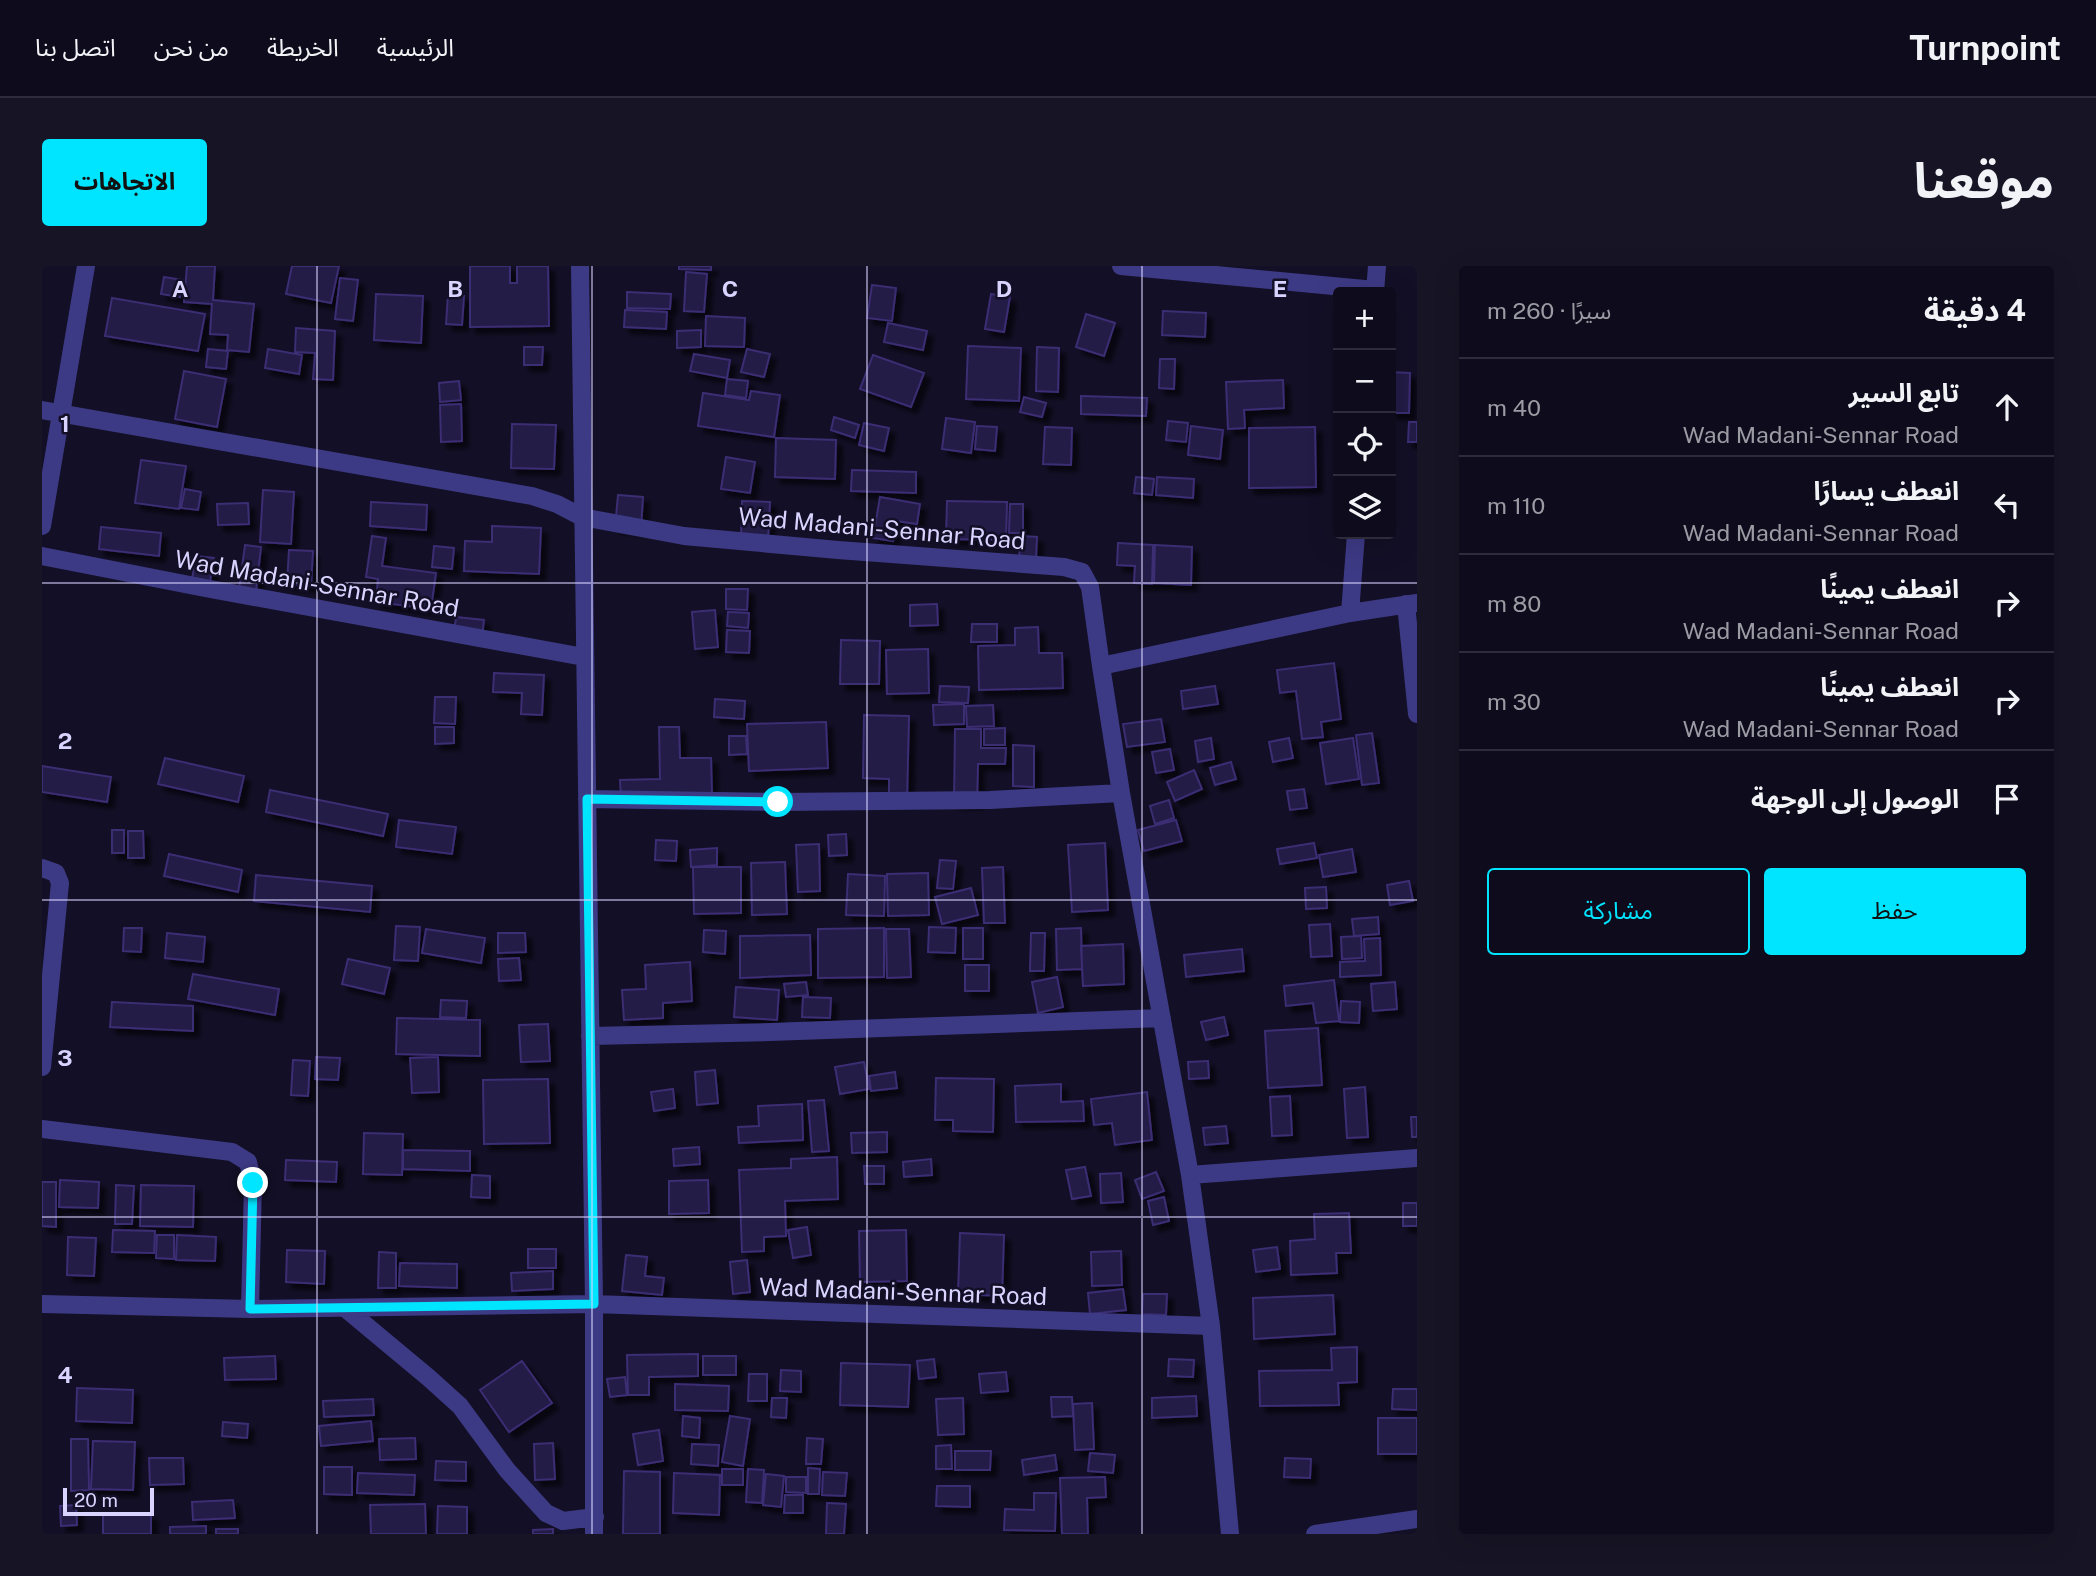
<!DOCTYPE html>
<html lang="ar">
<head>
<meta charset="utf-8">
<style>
  body { margin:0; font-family:"Public Sans","Noto Sans Arabic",sans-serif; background:#171425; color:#f1f3f6; direction:rtl }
  .controls { position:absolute; right:21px; top:21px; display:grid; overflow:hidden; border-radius:7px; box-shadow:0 7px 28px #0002 }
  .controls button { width:63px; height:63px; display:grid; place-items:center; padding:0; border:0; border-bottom:2px solid #2e2b3b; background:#0e0b1c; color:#f1f3f6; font:35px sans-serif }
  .scale { position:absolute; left:21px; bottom:18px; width:91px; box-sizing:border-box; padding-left:7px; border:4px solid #d9d4ff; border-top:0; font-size:19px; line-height:24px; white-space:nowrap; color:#d9d4ff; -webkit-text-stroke:5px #130f26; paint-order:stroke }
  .stop { position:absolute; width:21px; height:21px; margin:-16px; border:5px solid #00e5ff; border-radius:50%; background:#fff }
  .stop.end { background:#00e5ff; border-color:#fff; box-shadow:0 2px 7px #0008 }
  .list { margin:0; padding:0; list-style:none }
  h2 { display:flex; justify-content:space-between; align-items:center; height:91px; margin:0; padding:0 28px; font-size:30px }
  h2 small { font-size:23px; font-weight:400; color:#9b9ba3 }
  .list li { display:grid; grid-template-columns:46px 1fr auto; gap:21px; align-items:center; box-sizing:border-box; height:98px; padding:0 28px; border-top:2px solid #2e2b3b }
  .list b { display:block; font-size:26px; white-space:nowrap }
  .list p { margin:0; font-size:23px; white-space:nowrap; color:#9b9ba3 }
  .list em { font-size:23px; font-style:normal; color:#9b9ba3 }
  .actions { display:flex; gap:14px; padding:21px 28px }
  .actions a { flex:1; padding:16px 0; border:2px solid #00e5ff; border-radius:7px; text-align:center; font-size:24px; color:#00e5ff }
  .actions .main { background:#00e5ff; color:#111 }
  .icon { flex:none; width:38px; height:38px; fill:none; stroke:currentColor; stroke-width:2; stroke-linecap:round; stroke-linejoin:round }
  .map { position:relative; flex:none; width:1375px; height:1268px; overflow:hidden; direction:ltr; border-radius:7px }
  header { display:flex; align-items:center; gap:42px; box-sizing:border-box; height:98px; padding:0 35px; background:#0e0b1c; border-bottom:2px solid #2e2b3b }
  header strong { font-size:33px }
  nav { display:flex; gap:38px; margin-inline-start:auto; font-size:24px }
  .intro { display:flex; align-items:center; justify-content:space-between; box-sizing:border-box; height:168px; padding:0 42px }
  h1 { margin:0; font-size:49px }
  .button { padding:18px 32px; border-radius:7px; background:#00e5ff; color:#111; font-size:24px; font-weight:700 }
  main { display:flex; gap:42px; padding:0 42px }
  aside { flex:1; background:#0e0b1c; border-radius:7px; box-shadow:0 7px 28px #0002 }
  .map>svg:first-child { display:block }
  .building { fill:#241b47; stroke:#3b2d73; stroke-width:2; filter:url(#shadow) }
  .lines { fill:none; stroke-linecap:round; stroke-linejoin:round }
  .minor { stroke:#3d3a85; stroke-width:18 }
  .route { stroke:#00e5ff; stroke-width:9 }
  .grid { fill:none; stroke:#d9d4ff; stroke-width:2; stroke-opacity:0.55 }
  .labels { text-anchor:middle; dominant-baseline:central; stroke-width:5; stroke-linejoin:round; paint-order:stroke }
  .street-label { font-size:24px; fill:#d9d4ff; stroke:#130f26 }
  .grid-label { font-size:23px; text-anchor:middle; font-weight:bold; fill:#d9d4ff; stroke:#130f26; stroke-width:5; stroke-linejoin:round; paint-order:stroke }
</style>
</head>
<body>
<header>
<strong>Turnpoint</strong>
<nav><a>الرئيسية</a><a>الخريطة</a><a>من نحن</a><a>اتصل بنا</a></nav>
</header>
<div class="intro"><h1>موقعنا</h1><a class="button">الاتجاهات</a></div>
<main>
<aside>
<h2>4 دقيقة<small>سيرًا · 260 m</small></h2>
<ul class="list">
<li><svg class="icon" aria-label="ahead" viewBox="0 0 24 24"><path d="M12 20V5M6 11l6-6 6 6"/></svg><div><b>تابع السير</b><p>Wad Madani-Sennar Road</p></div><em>40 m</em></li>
<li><svg class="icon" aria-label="left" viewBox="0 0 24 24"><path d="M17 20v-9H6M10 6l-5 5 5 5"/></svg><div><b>انعطف يسارًا</b><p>Wad Madani-Sennar Road</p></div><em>110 m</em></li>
<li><svg class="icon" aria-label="right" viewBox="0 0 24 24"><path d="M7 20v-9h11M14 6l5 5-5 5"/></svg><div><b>انعطف يمينًا</b><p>Wad Madani-Sennar Road</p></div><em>80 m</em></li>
<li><svg class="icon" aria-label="right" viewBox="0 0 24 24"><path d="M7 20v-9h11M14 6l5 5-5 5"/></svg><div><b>انعطف يمينًا</b><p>Wad Madani-Sennar Road</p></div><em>30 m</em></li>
<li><svg class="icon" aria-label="arrive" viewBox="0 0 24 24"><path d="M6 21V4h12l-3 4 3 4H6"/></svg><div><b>الوصول إلى الوجهة</b></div></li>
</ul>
<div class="actions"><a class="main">حفظ</a><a>مشاركة</a></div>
</aside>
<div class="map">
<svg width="1375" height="1268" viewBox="0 0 1375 1268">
  <defs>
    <filter id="shadow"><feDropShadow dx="6" dy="6" stdDeviation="2" flood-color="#0009"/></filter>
  </defs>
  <rect width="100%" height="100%" fill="#130f26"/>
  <path class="building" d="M145 0H173L171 34 212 38 207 86 185 84 186 69 168 68 170 38 142 36Z
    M250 0H297L289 37 244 28Z
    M428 0H468V17H475V0H506L507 60 428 61Z
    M637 0H669V4L637 3Z
    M644 6 665 8 662 46 642 45Z
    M122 11 141 14 138 31 119 28Z
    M298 12 316 14 311 55 293 53Z
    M830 19 854 22 850 55 825 52Z
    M585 26 629 28 628 43 585 42Z
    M334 28 381 30 379 77 332 74Z
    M949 28 968 31 962 66 943 63Z
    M406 29 422 30 420 59 404 58Z
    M70 32 163 48 156 85 63 70Z
    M583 44 625 46 624 63 582 61Z
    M1121 45 1164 47 1163 71 1120 69Z
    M1044 48 1073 57 1062 90 1034 81Z
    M664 50 703 52 702 81 663 80Z
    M846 57 885 65 881 84 842 76Z
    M254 62 293 65 291 114 271 113 273 87 253 86Z
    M659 64V81L635 82V65Z
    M926 80 979 82 977 135 924 133Z
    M482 81H501L500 99H482Z
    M995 81 1017 82 1016 126 994 125Z
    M166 83 186 85 184 103 164 101Z
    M226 83 260 89 257 108 223 102Z
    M705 83 728 88 722 111 699 106Z
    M652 88 688 94 685 112 648 105Z
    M831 89 882 107 869 141 818 123Z
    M1118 93H1133L1132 123 1117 122Z
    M142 105 184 113 175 161 133 153Z
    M1349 106 1368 107 1367 147H1349Z
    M685 113 706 115 704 132 683 129Z
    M1241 114 1242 142 1202 144 1203 162 1186 163 1184 116Z
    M417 115 419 134 398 136 397 117Z
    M709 125 738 129 732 171 656 160 661 127 707 134Z
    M1039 130 1105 132 1104 150 1039 148Z
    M982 131 1004 137 1000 151 978 146Z
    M419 138 420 175 399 176 398 139Z
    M792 151 817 159 813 172 789 164Z
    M904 152 933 156 929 187 900 183Z
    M1126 155 1146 157 1144 176 1124 174Z
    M1367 156H1375V176H1366Z
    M822 157 847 162 842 185 817 179Z
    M470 158 514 159 512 203 469 202Z
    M935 160 955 161 953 185 933 183Z
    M1149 160 1181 164 1178 193 1146 189Z
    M1003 161 1030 162 1029 199 1001 198Z
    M1273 161 1274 221 1207 222V162Z
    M734 172 794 174 793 213 733 211Z
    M684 191 713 196 708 227 679 223Z
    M99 194 144 200 137 243 93 237Z
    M810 204 874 206V227L809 225Z
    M1094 211 1112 213 1110 229 1092 227Z
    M1115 211 1152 213 1151 232 1114 229Z
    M143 223 159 226 156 244 139 242Z
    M221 224 252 226 249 278 218 276Z
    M576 229 601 231 599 263 573 261Z
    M838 231 878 238 875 258 854 255 851 275 831 272Z
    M700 235 728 236 726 274 699 273Z
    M905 235 965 236 964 274 904 273Z
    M329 236 385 239 384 264 328 260Z
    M206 237 207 258 176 259 175 238Z
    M968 238H981V267H967Z
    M450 260 499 262 497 308 422 305 423 275 450 276Z
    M59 261 119 267 117 290 57 283Z
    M330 270 344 272 340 300 394 307 389 343 334 336 336 313 324 311Z
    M979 270 995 271 994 292 977 291Z
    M1076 277 1111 279 1110 318 1092 317 1093 300 1075 299Z
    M203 279 219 281 214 325 197 323Z
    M1113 279 1150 281 1149 319 1112 317Z
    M392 280 412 282 410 303 390 301Z
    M247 284 271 285 269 320 245 318Z
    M154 290 172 292 167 321 149 319Z
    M684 323H706L705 344 684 343Z
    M895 338 896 359 868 360V339Z
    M673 344 676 381 653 383 650 346Z
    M686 346 707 347 706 362 685 360Z
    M414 351 442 354 440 371 412 368Z
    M930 358H955V376H929Z
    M996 361 997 387H1020L1021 422 937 424 936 380 973 379V362Z
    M685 364 708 365 707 387 684 386Z
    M799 374 838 375 837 418H798Z
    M886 383 887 427 845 428 844 384Z
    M1292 397 1299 453 1279 456 1281 471 1260 473 1254 425 1238 427 1235 404Z
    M452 407 502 409 500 449 479 448 480 427 451 426Z
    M898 420 927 421 926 437 897 436Z
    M1173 420 1176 438 1141 443 1139 425Z
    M393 431H414L413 458 392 457Z
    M673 433 703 435 702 453 672 451Z
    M922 438V458L892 459 891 439Z
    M951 439 952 460 925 461 924 440Z
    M822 449 867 450 865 534 847 533V513L821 512Z
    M1119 453 1123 476 1085 481 1081 458Z
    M784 456 786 502 707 505 705 458Z
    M393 461H412V477L393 478Z
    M617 461H637L638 492H669L670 529 579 531 578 514 618 513Z
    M963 462V479H942V463Z
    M913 463H939V482H964L963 498H936L935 537H912Z
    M1330 467 1337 517 1320 519 1314 469Z
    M687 470H704L705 488 687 489Z
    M1169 472 1172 493 1156 496 1153 475Z
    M1247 472 1251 492 1231 496 1227 476Z
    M1311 472 1317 513 1284 518 1278 477Z
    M971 479 992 480V521L971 520Z
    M1128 483 1132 504 1114 507 1110 486Z
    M123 492 202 510 196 536 116 518Z
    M1189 496 1194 513 1173 519 1168 502Z
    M0 500 69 511 65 536 0 526Z
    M1152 504 1160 523 1133 535 1125 516Z
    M1262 523 1265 542 1248 544 1245 525Z
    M228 524 346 548 341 570 224 546Z
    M1127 534 1132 552 1113 558 1108 540Z
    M357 554 414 561 410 588 354 581Z
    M1134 554 1140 575 1102 585 1096 564Z
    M70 564H82V587H70Z
    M86 565H101L102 592H86Z
    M804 568 805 589 787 590 786 569Z
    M614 574 635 575 634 595 613 594Z
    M1063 577 1066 644 1030 646 1026 579Z
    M1272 577 1275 592 1238 598 1235 583Z
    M777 578 778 625 756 626 754 579Z
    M675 582V599L649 601 648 584Z
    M1310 583 1314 606 1281 611 1277 589Z
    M127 588 200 604 196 626 122 610Z
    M898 594 914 595 911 623 895 622Z
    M743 596 745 648 710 649 709 597Z
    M651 601H699V647L652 648Z
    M961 601 963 657H942L940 602Z
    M886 607 887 649 846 650 845 608Z
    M806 608 843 610 842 650 804 649Z
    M214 609 330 620 328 646 212 635Z
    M1367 615 1371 635 1348 639 1345 619Z
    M1284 621 1285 642 1264 643 1263 622Z
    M929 622 936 649 900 658 893 631Z
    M1336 651 1337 668 1312 670 1310 653Z
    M1288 658 1290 690 1269 691 1267 659Z
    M354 660 378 661 376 695 352 694Z
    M887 661 914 662 913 687 886 686Z
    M82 662H100L99 686 81 685Z
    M842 662V711L776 712V663Z
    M921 662H941V693H921Z
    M1039 662 1040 703 1015 704 1014 663Z
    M384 663 443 672 439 697 380 687Z
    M844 663H867L869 711 845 712Z
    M662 664 684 665 683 688 661 686Z
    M125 667 163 671 161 696 123 692Z
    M456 667H483L484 686 456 687Z
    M989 667H1003L1002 705H988Z
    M768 669 769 709 698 712V670Z
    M1319 670 1320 692 1300 693 1299 671Z
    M1338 672 1339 709 1298 711V696L1323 695 1322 673Z
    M1081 678 1082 718 1041 720 1039 680Z
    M1200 683 1202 705 1144 711 1142 689Z
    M477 692 479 714 457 715 456 693Z
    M306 693 348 702 342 728 300 718Z
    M648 696 650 735 621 737V752L582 754 580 724 604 723 603 699Z
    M923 699H947V725H923Z
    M151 708 237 723 233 749 146 733Z
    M1015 711 1021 741 996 747 990 716Z
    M1292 714 1297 755 1274 757 1271 737 1244 740 1242 720Z
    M764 716 766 729 744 731 742 718Z
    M1353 716 1355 743 1331 745 1329 718Z
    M694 721 737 724 735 754 692 751Z
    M761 731 789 732 788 752 760 751Z
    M399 734 425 735 424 752 398 751Z
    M1299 735 1318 736 1317 757 1298 756Z
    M70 736 151 740V765L68 761Z
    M1182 751 1186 769 1164 774 1159 756Z
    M355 752 438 754V790L354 788Z
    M506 758 508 795 479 796 477 759Z
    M1276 762 1280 819 1226 822 1223 765Z
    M274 791 298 792 296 814 273 813Z
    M396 791 397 826 370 827 368 792Z
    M251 794 268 795 266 830 249 829Z
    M1166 795 1167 812 1147 813 1146 796Z
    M822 796 827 823 798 828 793 801Z
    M673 804 676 837 655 839 653 806Z
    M853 806 855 822 829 825 827 810Z
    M894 812 952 813 951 866 911 865V854H893Z
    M506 813 508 877 442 878 441 814Z
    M1019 818V836L1041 835 1042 855 974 856 973 820Z
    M1323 821 1326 871 1305 872 1302 823Z
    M631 823 633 842 612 845 609 826Z
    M1105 826 1110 874 1073 879 1070 857 1052 859 1049 833Z
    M1248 830 1250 869 1230 870 1228 831Z
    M782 834 787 885 770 886 766 835Z
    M760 838 761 874 697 877 696 861 717 860 716 840Z
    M1369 851H1375V871H1370Z
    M1184 860 1186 877 1163 879 1161 862Z
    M845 866V886L810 887 809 867Z
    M322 867 361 868 360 909 321 908Z
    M657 881 658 898 632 900 631 883Z
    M361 884 428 885V905L361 903Z
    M795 891 796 933 743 935 744 970 722 971V985L700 986 697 904 749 902V893Z
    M889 893 890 909 862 911 861 896Z
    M244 894 295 896 294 916 243 914Z
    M822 900H842V918H823Z
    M1043 901 1049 930 1030 933 1024 904Z
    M1114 906 1122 925 1100 933 1093 914Z
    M1079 907 1081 936 1059 937 1058 908Z
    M430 909 448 910V932L429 931Z
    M18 914 57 916 56 942 17 941Z
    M666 914 667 947 627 948V915Z
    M0 916H14V961L0 960Z
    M74 919 92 920 90 958H73Z
    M99 919 152 920 151 961 98 960Z
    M1122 931 1127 955 1111 959 1106 935Z
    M1361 937H1375V960H1361Z
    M1307 947 1309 987H1294L1295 1007 1249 1009 1248 975 1273 973 1272 948Z
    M765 961 769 989 751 992 746 964Z
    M71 964 113 965 112 987 70 986Z
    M864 964 865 1015 818 1016 817 965Z
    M918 967 962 969 960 1030 916 1028Z
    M115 969H132V993L114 992Z
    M135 969 174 971 173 995 134 994Z
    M26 971 54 972 52 1010 25 1009Z
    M1235 981 1238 1003 1214 1006 1211 984Z
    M486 983H514V1002H486Z
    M245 984 283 985 282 1018 244 1016Z
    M1079 985 1080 1019 1050 1020 1049 986Z
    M337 986 354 987V1022H336Z
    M584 989 605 991 603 1010 622 1012 620 1029 580 1025Z
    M705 994 708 1026 691 1028 688 996Z
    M358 997 415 998V1022L357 1020Z
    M511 1005V1023L470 1025 469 1007Z
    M1081 1023 1084 1044 1048 1048 1046 1027Z
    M1101 1028H1125L1124 1049 1100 1048Z
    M1291 1029 1293 1068 1212 1073 1211 1032Z
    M1315 1081V1116L1296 1117 1297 1139 1218 1140 1217 1105 1290 1104 1289 1082Z
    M656 1088V1110L607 1111V1129H586L585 1089Z
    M233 1090 234 1113 183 1114 182 1092Z
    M661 1090H694V1109H661Z
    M892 1093 894 1111 877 1113 875 1095Z
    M1127 1093 1152 1094 1151 1111 1126 1110Z
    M480 1095 510 1137 467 1166 438 1124Z
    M799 1097 868 1099 866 1141 798 1139Z
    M739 1104 759 1105V1126L738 1125Z
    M964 1106 966 1125 939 1127 937 1108Z
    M707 1108H725V1135H706Z
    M583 1111 585 1129 568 1131 565 1113Z
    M633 1118 687 1120 686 1145 633 1144Z
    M35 1122 91 1124 90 1157 34 1155Z
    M1351 1123H1375V1144L1350 1143Z
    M1154 1130 1155 1150 1110 1152V1132Z
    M1009 1131H1030L1031 1150 1010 1151Z
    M730 1132H745L744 1152 729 1151Z
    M921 1132 922 1168 896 1169 894 1133Z
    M331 1133 332 1149 282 1151 281 1135Z
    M1050 1137 1052 1183 1033 1184 1031 1138Z
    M641 1150 658 1152 657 1172 640 1170Z
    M688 1150 708 1153 701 1200 680 1196Z
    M1336 1152H1375V1188H1336Z
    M329 1155 331 1175 279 1180 277 1160Z
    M181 1156 206 1158 205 1172 180 1170Z
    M617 1164 621 1195 596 1199 591 1168Z
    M373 1172 374 1193 338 1194 337 1173Z
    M765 1172 781 1173 779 1198H764Z
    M29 1173H46L47 1224 29 1225Z
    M51 1175 93 1176 91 1224 49 1223Z
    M511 1177 513 1213 493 1214 492 1178Z
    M650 1178 677 1179 676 1200 649 1198Z
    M909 1179 910 1203H894V1180Z
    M913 1185H949L948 1204H913Z
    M1048 1187 1073 1189 1071 1207 1046 1205Z
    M1013 1189 1015 1204 982 1209 980 1194Z
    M107 1192H141L142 1218 108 1219Z
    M1243 1192 1269 1193 1268 1212 1242 1211Z
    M394 1195 424 1196V1215L393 1214Z
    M282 1201H310V1229L282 1228Z
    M766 1202 778 1203 777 1228H766Z
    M680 1203H701V1219H680Z
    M706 1203 722 1204 720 1237 704 1236Z
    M582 1205 618 1206V1268H581Z
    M781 1206 805 1207 803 1230 780 1229Z
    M316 1207 373 1209 372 1229 315 1227Z
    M632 1207 678 1209 677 1249 631 1247Z
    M724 1208 742 1210 739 1241 721 1239Z
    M744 1211H764V1227L744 1226Z
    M1063 1211 1064 1231 1045 1232 1046 1268H1020L1018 1212Z
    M895 1220H928V1241L894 1240Z
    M992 1227H1014L1013 1265 962 1264 963 1243 992 1244Z
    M743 1229H761V1247H742Z
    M191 1234 193 1252 151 1254 150 1236Z
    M785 1237 804 1238 802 1268H784Z
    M383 1238 384 1268H329L328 1239Z
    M34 1239 35 1259 19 1260 18 1240Z
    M396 1240 425 1241V1268H395Z
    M61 1248H109V1268H61Z
    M164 1260V1268H128V1261Z
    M174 1263H196V1268H174Z
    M511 1263V1268H491V1264Z"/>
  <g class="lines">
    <path class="minor" d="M538 0 552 1038V1268
      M1079 0 1333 24
      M1333 26 1335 0
      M0 144 490 230 515 238 540 251 642 270 796 284 1022 301 1040 306 1048 321 1059 400 1079 527 1148 909 1169 1060 1188 1268
      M0 260 44 0
      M0 290 163 322 542 391
      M1364 338 1375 448
      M1308 347 1314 268
      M1059 400 1308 347 1375 337
      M545 533 736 536 948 534 1079 527
      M0 602 14 607 18 617 0 801
      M548 770 728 766 1120 752
      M0 863 190 886 206 896 211 917 208 1043
      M1148 909 1375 892
      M0 1038 208 1043 552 1038 1169 1060
      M303 1042 387 1112 418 1140 465 1204 504 1247 521 1255 553 1251
      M1273 1268 1375 1253"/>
  </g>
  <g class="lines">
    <path class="route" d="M211 917 208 1043 552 1038 545 533 736 536"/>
  </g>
  <path class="grid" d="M275 0V1268M550 0V1268M825 0V1268M1100 0V1268M0 317H1375M0 634H1375M0 951H1375"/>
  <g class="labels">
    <g class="street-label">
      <text transform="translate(840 262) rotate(5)">Wad Madani-Sennar Road</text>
      <text transform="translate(275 317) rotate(10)">Wad Madani-Sennar Road</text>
      <text transform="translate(861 1025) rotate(2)">Wad Madani-Sennar Road</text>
    </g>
  </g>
  <g class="grid-label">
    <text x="138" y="31">A</text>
    <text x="413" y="31">B</text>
    <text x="688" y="31">C</text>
    <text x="962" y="31">D</text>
    <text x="1238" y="31">E</text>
    <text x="23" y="166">1</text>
    <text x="23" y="483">2</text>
    <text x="23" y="800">3</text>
    <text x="23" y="1117">4</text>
  </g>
</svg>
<div class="controls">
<button>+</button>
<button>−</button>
<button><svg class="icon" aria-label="locate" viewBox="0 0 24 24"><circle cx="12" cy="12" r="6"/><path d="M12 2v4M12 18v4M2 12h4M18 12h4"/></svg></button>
<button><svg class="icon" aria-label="layers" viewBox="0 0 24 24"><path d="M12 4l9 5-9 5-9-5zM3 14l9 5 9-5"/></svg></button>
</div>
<div class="scale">20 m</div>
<div class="stop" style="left:736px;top:536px"></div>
<div class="stop end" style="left:211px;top:917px"></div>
</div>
</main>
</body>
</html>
